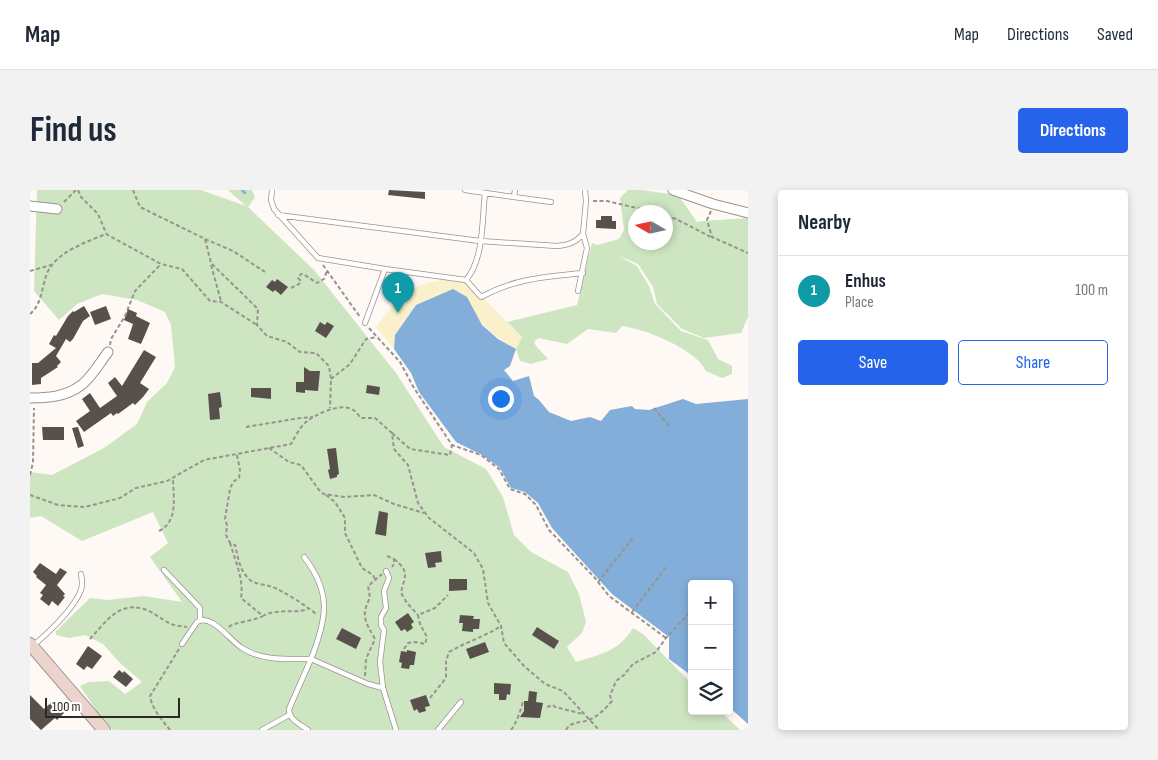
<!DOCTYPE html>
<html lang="en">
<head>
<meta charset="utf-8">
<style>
  body { margin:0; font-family:"Sofia Sans Condensed",sans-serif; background:#f2f2f3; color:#1f2937 }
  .controls { position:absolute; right:15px; bottom:15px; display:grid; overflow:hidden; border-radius:5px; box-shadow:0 2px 8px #0003 }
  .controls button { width:45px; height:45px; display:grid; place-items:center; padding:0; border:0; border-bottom:1px solid #e0e1e3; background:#fff; color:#1f2937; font:25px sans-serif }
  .compass { position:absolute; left:598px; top:15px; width:45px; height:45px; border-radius:50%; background:#fff; box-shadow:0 2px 8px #0003; rotate:279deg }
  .scale { position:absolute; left:15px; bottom:12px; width:135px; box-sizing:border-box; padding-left:5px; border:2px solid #2c2826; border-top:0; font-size:14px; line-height:18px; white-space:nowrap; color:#2c2826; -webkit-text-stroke:4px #fff; paint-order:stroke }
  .you { position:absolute; left:470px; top:208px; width:18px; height:18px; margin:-12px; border:4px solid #fff; border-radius:50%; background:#1a73e8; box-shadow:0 0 0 8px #1a73e833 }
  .badge { display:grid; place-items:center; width:32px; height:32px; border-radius:50%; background:#2563eb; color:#fff; font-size:16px; font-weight:700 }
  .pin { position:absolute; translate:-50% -41px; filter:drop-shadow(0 1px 2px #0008) }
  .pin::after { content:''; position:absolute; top:26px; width:18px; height:15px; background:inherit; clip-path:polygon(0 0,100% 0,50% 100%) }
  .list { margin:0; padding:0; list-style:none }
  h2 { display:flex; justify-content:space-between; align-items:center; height:65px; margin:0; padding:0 20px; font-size:21px }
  h2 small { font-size:16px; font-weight:400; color:#747a83 }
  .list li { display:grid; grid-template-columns:32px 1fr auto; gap:15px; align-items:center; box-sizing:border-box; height:70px; padding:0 20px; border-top:1px solid #e0e1e3 }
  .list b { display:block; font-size:19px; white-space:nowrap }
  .list p { margin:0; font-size:16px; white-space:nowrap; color:#747a83 }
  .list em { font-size:16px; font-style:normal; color:#747a83 }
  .actions { display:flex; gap:10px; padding:15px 20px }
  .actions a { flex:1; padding:11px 0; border:1px solid #2563eb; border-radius:5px; text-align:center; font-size:18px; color:#2563eb }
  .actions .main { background:#2563eb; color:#fff }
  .icon { flex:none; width:28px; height:28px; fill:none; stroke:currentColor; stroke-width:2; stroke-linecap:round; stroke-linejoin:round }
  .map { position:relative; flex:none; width:718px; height:540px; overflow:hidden; border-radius:5px }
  header { display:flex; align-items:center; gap:30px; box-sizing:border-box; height:70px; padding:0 25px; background:#fff; border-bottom:1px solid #e0e1e3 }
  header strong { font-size:24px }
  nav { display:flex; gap:28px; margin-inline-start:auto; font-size:18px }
  .intro { display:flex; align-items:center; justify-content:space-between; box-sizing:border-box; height:120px; padding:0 30px }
  h1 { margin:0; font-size:35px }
  .button { padding:12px 22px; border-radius:5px; background:#2563eb; color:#fff; font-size:18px; font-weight:700 }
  main { display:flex; gap:30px; padding:0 30px }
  aside { flex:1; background:#fff; border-radius:5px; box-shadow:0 2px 8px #0003 }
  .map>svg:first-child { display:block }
  .green { fill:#cee5c2; fill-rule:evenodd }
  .sand { fill:#faf0cb }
  .water { fill:#83aed9 }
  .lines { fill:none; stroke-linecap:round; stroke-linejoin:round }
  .stream { stroke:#83aed9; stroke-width:2.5 }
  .building { fill:#58514b }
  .lane-casing { stroke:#9b938d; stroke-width:6 }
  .street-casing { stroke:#9b938d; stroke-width:11 }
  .secondary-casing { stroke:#9b938d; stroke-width:14 }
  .path { stroke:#989390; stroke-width:2; stroke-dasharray:4 2.5; stroke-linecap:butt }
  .lane { stroke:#fff; stroke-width:4.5 }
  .street { stroke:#fff; stroke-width:9 }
  .secondary { stroke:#ecd3ce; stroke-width:12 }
</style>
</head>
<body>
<header>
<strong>Map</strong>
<nav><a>Map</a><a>Directions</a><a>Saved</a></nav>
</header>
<div class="intro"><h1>Find us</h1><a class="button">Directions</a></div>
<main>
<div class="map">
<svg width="718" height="540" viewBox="0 0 718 540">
  <rect width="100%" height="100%" fill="#fef9f4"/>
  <path class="green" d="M7 0H171L216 16 198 0H222L225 7 218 17 284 80 366 183 414 257 456 279 473 307 484 345 501 362 538 382 549 404 556 432 552 443 537 457 546 472C571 464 588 462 603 438L613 444 662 494V521H690L710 540H83L68 523 50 496 59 492 79 491 95 504 112 492 89 472 73 454 55 445 39 448 26 445V441L60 408 78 410 114 406 152 412 120 367 138 353 123 322 52 351 11 326 0 328V282L22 285 74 258 107 234 117 212 137 193 145 177 141 135 135 122 107 110 72 104 47 114 29 130 4 101Z
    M598 0H611L648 5 667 32C684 29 701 30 718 28V127L711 143 674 148 652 139 627 114 623 97 608 74 587 65 607 76 619 96 625 114 651 141 678 150 688 169 702 176V184L692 188 676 181C666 159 615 139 592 136L586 143 558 139 537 154 508 148 504 152 506 156 518 169 501 174 490 171 486 159 492 147 477 132 547 115 562 53 567 55 589 49 594 40 590 8ZM606 22H636V52H606Z"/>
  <path class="sand" d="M424 88 436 90 492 147 486 159C462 146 447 132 437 107L386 115 365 145 364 159 346 137C374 101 378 95 424 88Z"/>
  <path class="water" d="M423 99 437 107 452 135 468 149 486 159 480 176 474 180 483 191 499 186 504 206 509 210 519 222 541 231 560 227 571 231 580 220 602 216 605 219 619 220 653 209 666 214 718 209V534L699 517V394H662V486L639 469V447L582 404 522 338 508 313 495 302 481 298 470 278 452 265 426 252 389 202 381 183 364 159 365 145 386 115Z"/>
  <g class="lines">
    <path class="stream" d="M212 0 215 3"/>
  </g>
  <path class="building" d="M359 0 395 2V9L358 5Z
    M571 26H582V31H586V39L566 38V30H571Z
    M247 89 258 97 251 105 245 100 243 102 236 97 242 90 245 92Z
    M54 116 60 126 53 131 43 149 40 152 36 149 26 166 31 172 27 176 28 177 11 188V194L2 195V173H8L26 158 19 154 24 145 26 146 38 126 43 121 44 122Z
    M76 116 81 129 65 135 60 122Z
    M98 119 107 123 106 126 120 133 111 154 98 149 103 134 94 130Z
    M290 132 295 135 297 132 304 136 296 148 285 141Z
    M114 160 126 167 110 193 119 199 113 207 105 215 103 213 88 224 87 223 83 226 81 223 54 242 46 231 60 221 52 209 60 203 70 218 87 206 78 193 85 187 92 196Z
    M274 177 280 181H290L288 201 275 200V203L266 202V192H274Z
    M337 195 350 197 349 205 336 203Z
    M221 198H241V209L221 207Z
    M190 202 192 217 189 218 190 229 180 230 178 204Z
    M12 237H34V250H13Z
    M48 237 54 256 48 258 42 238Z
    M306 258 309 284 307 285V287L300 289 298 280 300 279 297 259Z
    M349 321 358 323 356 346 345 344Z
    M411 361 412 372 405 373 406 377 398 378 395 363Z
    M10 373 26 384 30 378 37 382 27 395 35 404 33 406 35 407 28 416 22 411 19 416 10 409 13 405 10 403 16 395 6 387 7 386 3 382Z
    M419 389H437V400L419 401Z
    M378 423 384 432 381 434 383 438 377 442 375 439 371 441 365 432Z
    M430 425 444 426 443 429H450L449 439H443V442L432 441 433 433H429Z
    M507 437 529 451 524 459 502 445Z
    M312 438 331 448 326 459 306 449Z
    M455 452 459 462 440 469 436 459Z
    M58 456 72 466 62 479 57 476 54 480 46 474Z
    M377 460 386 462 384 475H380L379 479 371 478 372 473 369 472 371 461 377 462Z
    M89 480 93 483 94 481 103 489 96 497 83 487Z
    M464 493 481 494 480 505 477 504 476 510H469V504H464Z
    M499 501 507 502 506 512 513 513 510 528 490 527 494 521V511H498Z
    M0 505 14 519 23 511 34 523 27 530 25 528 11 540 0 529Z
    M396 505 400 516 395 517 396 521 389 523 387 519 384 521 380 510Z"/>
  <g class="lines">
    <defs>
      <path id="lane" d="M242 0 241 10 244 19 288 68 355 79 436 90 451 107C486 88 515 87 553 83
        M435 0 484 7 485 0
        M484 7 521 12
        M248 25 450 51 527 56C538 55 545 53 553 44
        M436 90C454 69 452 30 455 3
        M548 101 557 58 553 44 556 11 555 0
        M335 133 355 79
        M274 367C302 403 297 428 281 469L338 494 353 498 366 540
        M134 380 170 418V430
        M152 454 167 432C182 423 200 451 212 458 232 471 258 469 281 469L259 519C259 530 270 534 278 540
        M4 455C19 442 44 418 51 400 53 394 52 389 51 384
        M353 498 350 472 354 440 351 435V427L356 418 354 401 359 388 356 381
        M232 540 259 525
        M408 540 431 512"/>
      <path id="street" d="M643 0 683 14 718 23
        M0 16 27 19
        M0 208C17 208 35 207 50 196 60 190 71 171 78 162"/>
      <path id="secondary" d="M0 454 74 540"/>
    </defs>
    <use href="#lane" class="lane-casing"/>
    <use href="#street" class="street-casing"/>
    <use href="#secondary" class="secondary-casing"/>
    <path class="path" d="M48 0 51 7 68 24 76 43
      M103 0 110 17 175 49 181 73 228 119 227 135 237 146 257 152 270 162 286 163 299 176 301 189 300 218
      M563 11H577L624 22
      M34 12 46 0
      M681 21 677 30 682 47 718 63
      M636 26 646 29 681 47
      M175 49 203 61 235 82
      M181 75 191 111
      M293 75 330 127
      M0 81 21 75
      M261 98 269 94 271 91 268 88 271 84H273L287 93 294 89 297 81
      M0 124C15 112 11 87 22 75 33 60 59 51 76 44L131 74 152 79 180 111 191 112 227 135
      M339 138 370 172 384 198 422 255 451 265 469 279 480 299 495 304 506 315 519 340 565 388 579 406 636 448
      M80 155 81 149 95 126 105 101 131 74
      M301 189 320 174 336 149 347 147
      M624 218 639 236
      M216 237 270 228 283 227
      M362 243 380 259 420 265 422 255
      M239 258 259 272 271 275 289 300 294 304 314 307 344 305 364 314 394 323
      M207 265 210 280 209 288 203 292 200 299 195 329 197 335 196 345 200 353 205 355C208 366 209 379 218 388 224 395 235 394 243 397 251 400 282 419 287 425
      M0 285 3 272 4 218
      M0 305 28 315 55 317 90 308 106 298 137 291 174 270 261 254C265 247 270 237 276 232 286 224 311 212 323 220 326 221 329 226 331 228H345L362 243 364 259 378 275 388 313 399 328 444 363 453 379 458 413 471 436 474 453 494 476 515 494 533 501 569 540
      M296 305 305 312 315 328V343L332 378 343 385 345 389
      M129 341C149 331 143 306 143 287
      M200 353C205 370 214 389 211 408L233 426C246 418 264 424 278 419
      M357 366 364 369V374L362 377
      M364 369C381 382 374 387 371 403L377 413 388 425
      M568 392 603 348
      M602 422 636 377
      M199 437C204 432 224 431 233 426
      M60 449C75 433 88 411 114 419 124 422 132 430 141 434 146 436 152 436 157 437
      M374 459 378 453 385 452 395 454 397 447 390 434 388 425 405 418 418 405
      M335 486 336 469 345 449C336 433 330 426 340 408L338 396 352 384
      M400 508 416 488V471L419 462C436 452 454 447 471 436
      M517 517 523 515 525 517 553 524
      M140 540C132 530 122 519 120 506L149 459
      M481 540C486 534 492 518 493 510
      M536 540C542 530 551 534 561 529 569 525 576 518 582 511L580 506 586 491 594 485 603 474 626 462 636 448 662 420"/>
    <use href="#lane" class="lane"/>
    <use href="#street" class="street"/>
    <use href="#secondary" class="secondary"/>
  </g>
</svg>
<div class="controls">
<button>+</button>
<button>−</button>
<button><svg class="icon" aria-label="layers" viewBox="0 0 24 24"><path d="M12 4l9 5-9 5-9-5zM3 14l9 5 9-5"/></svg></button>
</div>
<svg class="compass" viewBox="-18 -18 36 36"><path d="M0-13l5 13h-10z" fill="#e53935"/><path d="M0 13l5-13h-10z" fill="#747a83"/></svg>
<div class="scale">100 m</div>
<div class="you"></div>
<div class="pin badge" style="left:368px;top:123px;background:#0f9aa8">1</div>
</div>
<aside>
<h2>Nearby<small></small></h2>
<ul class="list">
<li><span class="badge" style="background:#0f9aa8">1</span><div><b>Enhus</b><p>Place</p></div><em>100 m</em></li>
</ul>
<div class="actions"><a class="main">Save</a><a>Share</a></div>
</aside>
</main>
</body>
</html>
